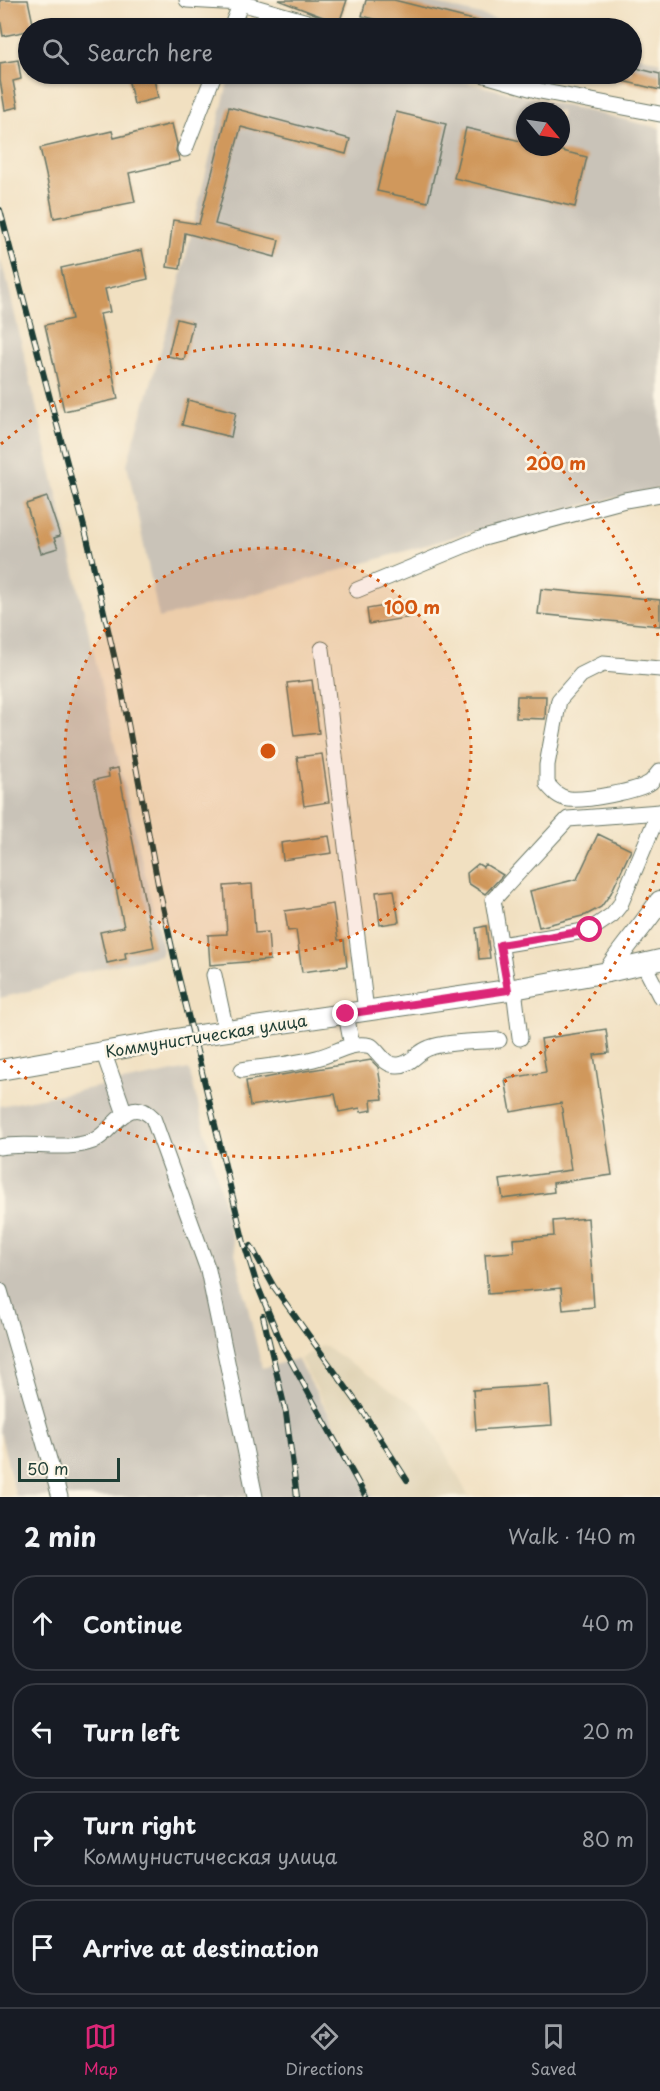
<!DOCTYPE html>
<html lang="en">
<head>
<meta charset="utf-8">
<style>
  body { margin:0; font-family:"Playpen Sans",sans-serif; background:#20242c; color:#f1f3f6 }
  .compass { position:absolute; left:516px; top:102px; width:54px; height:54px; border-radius:50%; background:#171b24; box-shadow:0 2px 4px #0004; rotate:119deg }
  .scale { position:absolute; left:18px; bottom:15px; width:102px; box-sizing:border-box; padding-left:6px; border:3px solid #1f3d34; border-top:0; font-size:16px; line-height:21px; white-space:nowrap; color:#1f3d34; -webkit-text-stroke:4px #fcf5e5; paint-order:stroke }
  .stop { position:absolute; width:18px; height:18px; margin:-14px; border:4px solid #db2777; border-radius:50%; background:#fff }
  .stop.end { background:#db2777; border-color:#fff; box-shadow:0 2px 6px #0008 }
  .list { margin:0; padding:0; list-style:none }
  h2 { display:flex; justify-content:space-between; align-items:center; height:78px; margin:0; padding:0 24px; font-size:26px }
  h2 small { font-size:20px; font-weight:400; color:#9ea1a6 }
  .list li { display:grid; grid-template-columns:39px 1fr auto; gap:18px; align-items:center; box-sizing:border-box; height:96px; margin:0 12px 12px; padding:0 12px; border:2px solid #363941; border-radius:24px }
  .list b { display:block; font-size:22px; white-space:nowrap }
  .list p { margin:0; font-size:20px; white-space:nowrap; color:#9ea1a6 }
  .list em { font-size:20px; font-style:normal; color:#9ea1a6 }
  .icon { flex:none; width:33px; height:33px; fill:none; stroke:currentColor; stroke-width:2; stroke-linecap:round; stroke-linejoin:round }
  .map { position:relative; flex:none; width:660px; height:1497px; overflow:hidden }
  .search { position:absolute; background:#171b24; box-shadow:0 2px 4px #0004; left:18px; right:18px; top:18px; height:66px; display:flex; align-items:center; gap:15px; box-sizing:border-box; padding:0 21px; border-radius:33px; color:#9ea1a6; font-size:22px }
  .sheet { height:510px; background:#171b24 }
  nav { display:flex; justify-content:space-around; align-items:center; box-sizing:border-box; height:84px; border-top:2px solid #363941; background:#171b24; font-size:16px; color:#9ea1a6 }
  nav a { display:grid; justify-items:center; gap:3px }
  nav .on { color:#db2777 }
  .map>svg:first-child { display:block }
  .built { fill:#e0d3b5 }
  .industrial { fill:#c9c3b8; fill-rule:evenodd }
  .building { fill:#d0985c }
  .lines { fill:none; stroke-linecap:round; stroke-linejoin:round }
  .minor-casing { stroke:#687665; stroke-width:17 }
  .major-casing { stroke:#687665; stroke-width:22 }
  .minor { stroke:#fff; stroke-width:15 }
  .major { stroke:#fff; stroke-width:20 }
  .rail-casing { stroke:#1f3d34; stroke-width:6 }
  .rail { stroke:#fcf5e5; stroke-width:4; stroke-dasharray:11; stroke-linecap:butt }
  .route { stroke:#db2777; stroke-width:8 }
  .ring { fill:none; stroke:#d45610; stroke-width:3; stroke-dasharray:3 6 }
  .labels { text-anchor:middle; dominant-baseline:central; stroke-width:5; stroke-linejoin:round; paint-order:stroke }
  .street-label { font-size:16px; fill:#1f3d34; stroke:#fcf5e5 }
  .centre { fill:#d45610; stroke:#fcf5e5; stroke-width:3 }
  .ring-label { font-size:18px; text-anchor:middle; font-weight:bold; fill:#d45610; stroke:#fcf5e5; stroke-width:5; stroke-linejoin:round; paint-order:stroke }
</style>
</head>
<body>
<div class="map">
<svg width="660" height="1497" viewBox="0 0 660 1497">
  <rect width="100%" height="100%" fill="#fcf5e5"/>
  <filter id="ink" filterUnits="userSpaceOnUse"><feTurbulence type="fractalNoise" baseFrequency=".0167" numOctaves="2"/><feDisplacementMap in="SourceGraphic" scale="12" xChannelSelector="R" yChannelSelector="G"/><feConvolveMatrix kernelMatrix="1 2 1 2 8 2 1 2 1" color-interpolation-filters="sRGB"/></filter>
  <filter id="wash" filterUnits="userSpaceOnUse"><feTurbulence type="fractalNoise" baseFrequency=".008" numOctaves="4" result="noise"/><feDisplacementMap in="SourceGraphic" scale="24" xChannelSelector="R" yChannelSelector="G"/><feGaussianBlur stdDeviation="1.35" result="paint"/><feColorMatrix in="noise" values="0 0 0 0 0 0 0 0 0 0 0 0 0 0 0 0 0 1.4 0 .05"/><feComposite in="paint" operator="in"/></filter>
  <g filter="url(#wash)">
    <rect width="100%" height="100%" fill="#f1e0c1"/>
    <path class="built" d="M323 1345 422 1410 469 1497H373L356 1460 300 1359Z"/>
    <path class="industrial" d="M366 0H421L532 28H412L362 16Z
      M632 54 660 62V90L594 74H632Z
      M230 74H429L660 128V488L494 525 300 582 159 618 127 464 174 306ZM525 111H561V147H525Z
      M0 259 8 285 163 951 160 955 74 974 41 988 0 998Z
      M189 1069 220 1188 262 1368 297 1359 356 1460 373 1497H16L0 1432V1106Z"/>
    <g id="blocks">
      <path class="building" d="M0 0H28L34 28H28V31L3 36 0 18Z
        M278 0H347L339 23Z
        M366 0H394L493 25 492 28H412L362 16Z
        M18 60 21 79 13 81 18 107 5 110 0 80V63Z
        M632 67 660 74V90L610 78V74H632Z
        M127 74H153L158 98 134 104Z
        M229 107 350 139 346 154 241 127 215 224 279 240 275 257 185 233 180 269 167 267 173 220 199 224Z
        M396 112 446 124 428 202 377 191Z
        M172 124 177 144 176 151 180 161 129 173 135 202 54 218 50 197H51L40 148 112 131 114 138Z
        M466 128 525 142V147H546L587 157 575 207 454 178Z
        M142 250 148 279 105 289 110 312 100 314 118 399 64 411 45 325 72 319 61 268Z
        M177 319 193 323 184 360 168 356Z
        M188 400 236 412 231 437 182 425Z
        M47 497 60 536 54 538 58 548 41 553 26 504Z
        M541 589 660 600V626L538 614Z
        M409 602 412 617 369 624 367 609Z
        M312 680 319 733 294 736 287 683Z
        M517 696H546L545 719 516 718Z
        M322 754 329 802 304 806 297 757Z
        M118 768 154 947 125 953 126 959 107 963 100 932 124 927 94 780 109 777 108 770Z
        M598 834 631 850 611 893 601 907 586 915 539 927 530 891 577 879Z
        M329 836 332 853 283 860 281 843Z
        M478 864 483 867 485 864 503 875 485 894 468 883 467 873Z
        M252 884 255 933 268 932 270 960 210 965 208 935 227 934 224 886Z
        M394 890 399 922 380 925 376 892Z
        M333 904 338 940H344L347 966 302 972 296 930 288 931 285 911Z
        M486 926 490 958 479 959 476 928Z
        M606 1029 609 1053 594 1055 612 1175 553 1183 554 1192 503 1199 500 1180 571 1170 561 1103 511 1112 505 1079 546 1072 541 1039Z
        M371 1060 378 1067 383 1099 371 1100 372 1110 361 1112 360 1108 339 1112 335 1094 250 1106 246 1081Z
        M588 1218 594 1307 563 1310 561 1288 488 1294 485 1254 514 1252 513 1239 554 1236 553 1221Z
        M549 1385 552 1425 476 1430 473 1390Z"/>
    </g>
  </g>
  <g filter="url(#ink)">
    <use href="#blocks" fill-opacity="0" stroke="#687665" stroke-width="1.5"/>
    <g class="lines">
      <defs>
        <path id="minor" d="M187 0 241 3 231 28
          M240 0 241 3 328 28
          M482 74 540 91 660 114
          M185 149 214 74
          M357 590 480 539 625 500 660 494
          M322 649 366 1011
          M660 669 603 664 581 675 559 700 547 765V784C553 791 559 798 569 799 584 801 639 791 651 782 654 779 657 774 660 771
          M500 945 590 930 612 915 620 905 659 812
          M643 963 660 996
          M214 975 226 1031
          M514 989 520 1038
          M508 990 493 900 568 819 660 812
          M346 1014 352 1046
          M103 1051 125 1114
          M242 1070C267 1066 293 1065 317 1058 336 1053 351 1041 371 1046 380 1053 384 1065 397 1065 410 1066 417 1052 429 1048 446 1041 480 1042 499 1040
          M0 1147C30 1141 64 1152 93 1141 114 1132 127 1092 153 1118L208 1270 255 1497
          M0 1291 60 1497"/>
        <path id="major" d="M608 972C623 947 644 926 660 901
          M0 1070 193 1036 508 990 608 972 660 960"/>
      </defs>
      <use href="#minor" class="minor-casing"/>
      <use href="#major" class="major-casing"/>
      <use href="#minor" class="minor"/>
      <use href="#major" class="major"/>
      <defs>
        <path id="rail" d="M0 210 87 538 121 686 158 884 176 966 244 1243 256 1282 282 1345 366 1497
          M251 1246 274 1287 360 1407 407 1480
          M263 1316 286 1413 297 1497"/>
      </defs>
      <use href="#rail" class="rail-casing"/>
      <use href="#rail" class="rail"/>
    </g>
  </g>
  <g class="lines" filter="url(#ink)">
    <path class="route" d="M346 1014 508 990 500 945 590 930"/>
  </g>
  <circle cx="268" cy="751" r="203" fill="#d45610" fill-opacity=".12"/>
  <g class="ring">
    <circle cx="268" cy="751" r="203"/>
    <path d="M659 863A407 407 0 0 1 1 1058M1 444A407 407 0 0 1 659 639"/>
  </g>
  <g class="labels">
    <g class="street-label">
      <text transform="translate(206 1035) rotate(-9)">Коммунистическая улица</text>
    </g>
  </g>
  <circle cx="268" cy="751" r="9" class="centre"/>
  <g class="ring-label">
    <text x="556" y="470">200 m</text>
    <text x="412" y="614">100 m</text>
  </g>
</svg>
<svg class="compass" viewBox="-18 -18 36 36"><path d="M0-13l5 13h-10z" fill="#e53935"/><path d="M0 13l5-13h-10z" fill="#9ea1a6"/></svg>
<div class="scale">50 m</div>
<div class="stop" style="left:590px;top:930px"></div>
<div class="stop end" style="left:346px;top:1014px"></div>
<div class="search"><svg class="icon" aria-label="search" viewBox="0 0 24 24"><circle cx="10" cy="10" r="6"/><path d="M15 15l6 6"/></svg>Search here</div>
</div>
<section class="sheet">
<h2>2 min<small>Walk · 140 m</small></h2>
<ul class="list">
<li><svg class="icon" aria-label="ahead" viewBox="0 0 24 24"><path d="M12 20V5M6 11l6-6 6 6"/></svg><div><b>Continue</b></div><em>40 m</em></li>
<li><svg class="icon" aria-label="left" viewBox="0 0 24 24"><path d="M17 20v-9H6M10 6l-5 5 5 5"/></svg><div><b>Turn left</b></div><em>20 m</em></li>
<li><svg class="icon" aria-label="right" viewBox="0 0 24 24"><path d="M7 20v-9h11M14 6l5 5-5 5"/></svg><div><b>Turn right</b><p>Коммунистическая улица</p></div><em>80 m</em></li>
<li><svg class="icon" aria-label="arrive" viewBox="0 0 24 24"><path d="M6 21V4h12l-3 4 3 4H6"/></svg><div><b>Arrive at destination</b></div></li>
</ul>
</section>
<nav>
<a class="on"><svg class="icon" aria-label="map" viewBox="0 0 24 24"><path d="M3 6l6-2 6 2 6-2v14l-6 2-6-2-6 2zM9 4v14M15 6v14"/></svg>Map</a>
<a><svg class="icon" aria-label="directions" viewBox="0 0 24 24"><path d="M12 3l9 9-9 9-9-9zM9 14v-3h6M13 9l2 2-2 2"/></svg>Directions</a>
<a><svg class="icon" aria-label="saved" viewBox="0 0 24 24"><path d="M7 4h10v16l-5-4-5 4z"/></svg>Saved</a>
</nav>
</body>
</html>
